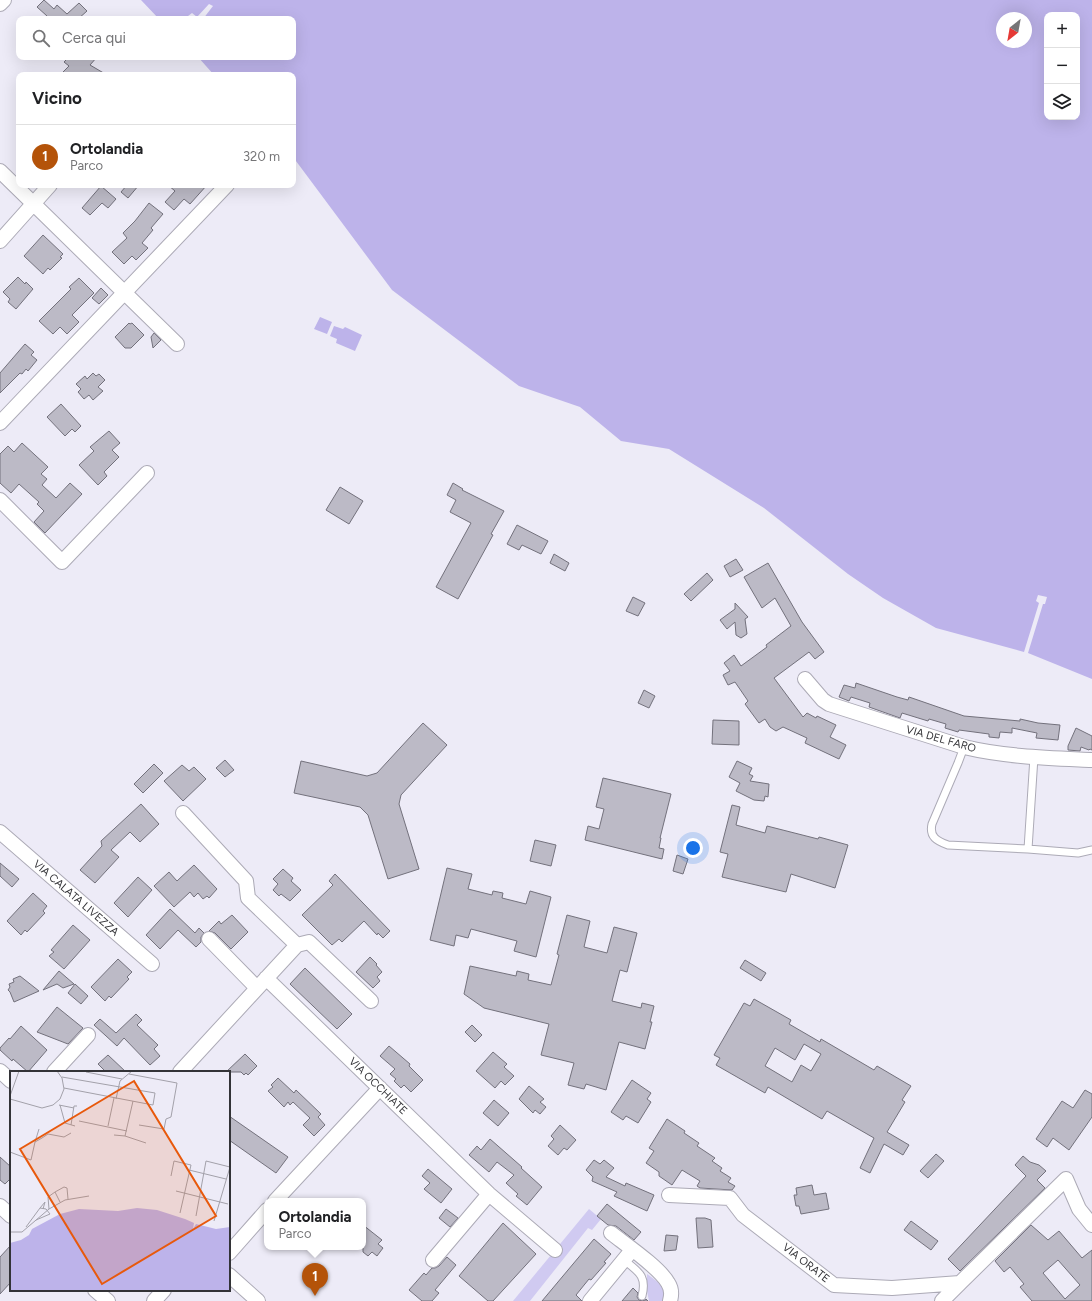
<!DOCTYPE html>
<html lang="it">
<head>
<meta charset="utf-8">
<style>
  body { margin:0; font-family:Figtree,sans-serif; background:#f2f2f2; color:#202124 }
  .controls { position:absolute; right:12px; top:12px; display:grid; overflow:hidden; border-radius:8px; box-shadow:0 4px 16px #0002 }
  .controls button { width:36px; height:36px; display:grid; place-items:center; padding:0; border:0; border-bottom:1px solid #e0e0e0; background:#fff; color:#202124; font:20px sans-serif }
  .compass { position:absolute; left:996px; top:12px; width:36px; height:36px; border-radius:50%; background:#fff; box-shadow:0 4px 16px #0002; rotate:211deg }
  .you { position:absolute; left:693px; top:848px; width:14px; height:14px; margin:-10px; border:3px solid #fff; border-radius:50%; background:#1a73e8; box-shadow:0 0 0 6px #1a73e833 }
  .badge { display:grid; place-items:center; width:26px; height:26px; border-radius:50%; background:#b45309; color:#fff; font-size:13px; font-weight:700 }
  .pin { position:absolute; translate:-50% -33px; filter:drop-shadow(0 1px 2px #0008) }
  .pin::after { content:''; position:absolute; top:21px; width:14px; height:12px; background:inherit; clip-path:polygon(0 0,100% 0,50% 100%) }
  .popup { position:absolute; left:264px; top:1198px; width:102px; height:52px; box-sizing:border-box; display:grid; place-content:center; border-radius:8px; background:#fff; filter:drop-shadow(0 1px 3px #0005); font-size:13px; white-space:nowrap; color:#757577 }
  .popup b { font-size:15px; color:#202124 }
  .popup::after { content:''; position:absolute; left:50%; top:100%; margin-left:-8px; border:8px solid transparent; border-top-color:#fff }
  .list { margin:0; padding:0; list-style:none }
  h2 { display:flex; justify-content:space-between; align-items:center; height:52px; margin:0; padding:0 16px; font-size:17px }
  h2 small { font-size:13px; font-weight:400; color:#757577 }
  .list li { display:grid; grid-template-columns:26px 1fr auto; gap:12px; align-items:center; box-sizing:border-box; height:64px; padding:0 16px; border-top:1px solid #e0e0e0 }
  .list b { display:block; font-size:15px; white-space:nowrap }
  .list p { margin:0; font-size:13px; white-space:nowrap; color:#757577 }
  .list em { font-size:13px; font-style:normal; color:#757577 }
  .icon { flex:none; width:22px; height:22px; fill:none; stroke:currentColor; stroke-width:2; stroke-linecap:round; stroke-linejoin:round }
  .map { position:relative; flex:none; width:1092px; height:1301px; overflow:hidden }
  .search { position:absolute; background:#fff; box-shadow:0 4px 16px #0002; left:16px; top:16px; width:280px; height:44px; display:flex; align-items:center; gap:10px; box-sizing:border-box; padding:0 14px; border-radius:8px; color:#757577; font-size:15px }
  .panel { position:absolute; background:#fff; box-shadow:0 4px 16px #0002; left:16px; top:72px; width:280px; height:116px; border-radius:8px }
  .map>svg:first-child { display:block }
  .green { fill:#d0caf1 }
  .water { fill:#bdb3ea; fill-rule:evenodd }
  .building { fill:#bcbac6; stroke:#73717c; fill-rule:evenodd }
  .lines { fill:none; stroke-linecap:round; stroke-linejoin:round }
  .service-casing { stroke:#acaab6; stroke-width:9 }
  .minor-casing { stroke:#acaab6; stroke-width:16 }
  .service { stroke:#fff; stroke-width:7 }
  .minor { stroke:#fff; stroke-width:14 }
  .labels { text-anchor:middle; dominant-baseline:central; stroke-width:3.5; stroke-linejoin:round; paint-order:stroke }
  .street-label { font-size:11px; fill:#333337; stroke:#fff }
  .inset-road { fill:none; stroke:#a3a1aa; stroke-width:1 }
  .view { fill:#e8590c; fill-opacity:0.15; stroke:#e8590c; stroke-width:2 }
  .inset-edge { fill:none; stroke:#333337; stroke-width:2 }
</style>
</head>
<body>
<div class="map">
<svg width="1092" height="1301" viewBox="0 0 1092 1301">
  <rect width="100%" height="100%" fill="#edebf7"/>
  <path class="green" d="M589 1209 601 1219 592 1230 588 1228 530 1301H513Z
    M647 1274C658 1282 667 1287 664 1301H649L647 1291Z"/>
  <path class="water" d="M141 0H1092V679L1028 653 1043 604H1045L1047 597 1038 595 1036 601 1039 603 1024 652 936 628 883 598 848 574 764 508 669 449 621 441 580 407 519 386 392 290 293 157V75H214L198 57H293V19H203L213 6 209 4 197 17 192 13 184 19H159ZM1047 15H1077V117H1047ZM1002 18H1026V42H1002Z
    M320 317 332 322 327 334 314 329Z
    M334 326 343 329 345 327 362 335 355 351 336 343 337 339 330 336Z"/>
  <path class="building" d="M44 0 54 9 57 5 67 14 79 3 87 11 78 19H44L47 16 37 7Z
    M69 57H97L90 65 107 75H60L69 66 64 62Z
    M127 185H139L128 198 121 192Z
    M168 185H207L190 204 184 199 174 210 165 202 175 191Z
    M101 186 116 199 108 208 102 203 90 215 82 208Z
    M149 203 163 214 151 228 153 230 142 243 148 248 136 260 132 256 124 264 112 252 127 238 123 233 135 221Z
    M43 235 63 254 60 257 62 258 50 270 48 268 43 274 24 256Z
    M18 277 25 284 26 282 33 289 16 309 8 302 10 299 3 292Z
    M79 278 94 293 72 315 79 322 67 334 60 327 53 334 39 321 71 289 69 287Z
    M101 288 108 295 99 304 92 298Z
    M129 323 130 324 132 323 144 335 131 348H125L115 337Z
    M154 333 161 340 153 348 151 337Z
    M25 344 34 352 31 355 37 360 28 371 26 369 22 374 20 373 0 393V373Z
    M93 373 96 376 99 374 105 380 98 387 103 391 93 400 89 395 84 399 78 392 81 389 76 384 85 376 87 379Z
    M61 404 81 426 75 432 72 429 65 436 47 417Z
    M109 431 120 443 112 450 119 457 104 472 107 476 98 485 79 465 94 451 90 447Z
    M22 443 48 467 41 474 47 479 42 485 56 498 70 483 82 494 45 533 34 522 44 511 37 504 39 502 19 484 11 493 0 483V454L8 446 14 452Z
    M453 483 463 489 462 490 504 511 491 534 493 535 458 599 436 587 471 523 450 512 456 500 447 495Z
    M340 487 363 501 349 524 326 510Z
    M517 525 548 541 541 554 522 545 519 550 507 544Z
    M554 554 569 563 565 571 550 563Z
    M736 559 743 570 730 577 724 566Z
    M768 563 802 622 824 652 815 659 809 652 774 678 803 717 807 713 816 718 817 716 836 725 830 737 846 745 839 759 805 743 807 738 783 727 776 731 770 727 765 719 759 723 745 704 748 701 735 682 728 685 723 675 730 671 724 663 734 655 741 666 767 647 766 645 791 626 775 598 762 608 744 577Z
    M707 573 713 580 691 601 684 594Z
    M633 597 645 603 638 616 626 611Z
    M735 603 748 617 745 619 747 634 741 638 736 635 735 622 727 629 720 620 735 609Z
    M856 683 897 697 908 700 909 697 964 716 1020 721V719L1038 723 1060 725 1058 740 1036 738 1037 733 1012 728V733L1000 732 999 738 989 737V734L959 730 958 732 945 728 946 724 929 719 928 721 902 713 900 718 869 707 870 703 851 697 849 701 839 697 844 685 855 688Z
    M644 690 655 696 649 708 638 703Z
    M713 720 739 721V745L712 744Z
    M423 723 447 745 401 795 399 804 419 869 388 879 368 815 360 807 294 793 301 761 367 776 377 773Z
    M1076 728 1092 736V750L1090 749 1089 750 1081 747 1080 751 1068 750V746Z
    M225 760 234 770 225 777 216 768Z
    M737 761 752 768 749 774 753 776 750 781 769 784 768 797 765 796 764 801 754 800 736 791 740 783 729 777Z
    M154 764 163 773 143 793 134 784Z
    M182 765 189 771 194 767 206 779 183 801 164 781Z
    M603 778 671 794 660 838H661L659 848 664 849 662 859 585 840 588 826 599 829 604 809 596 807Z
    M141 804 159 824 140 842 130 832 111 850 119 857 95 883 80 870 102 846 101 841Z
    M732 805 740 807 736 825 765 833 767 826 818 839 819 837 848 845 835 888 791 874 786 892 722 877 728 854 720 852Z
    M535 840 556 845 551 866 530 861Z
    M677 855 688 859 683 874 673 871Z
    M0 863 19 879 12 887 0 876Z
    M194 865 217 889 209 898 207 896 203 899 198 893 194 897 190 892 174 907 154 886 169 872 177 881Z
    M447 868 472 874 468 889 492 895 493 891 503 893 502 898 526 904 530 891 551 897 536 957 514 951 517 941 471 929 468 938 456 935 454 946 430 940Z
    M283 869 293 878 291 881 301 890 290 901 281 894 279 896 273 890 278 884 273 879Z
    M335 874 390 931 383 938 378 933 377 935 364 921 342 942 339 939 332 945 302 915 333 885 329 881Z
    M138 877 152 890 128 917 114 903Z
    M33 893 47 906 43 911 45 913 27 932 25 930 21 935 7 921Z
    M170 909 195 933 199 928 204 933 201 937V942L196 947 178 930 160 949 146 935Z
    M232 915 248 932 231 949 215 933 209 931 219 921 221 924Z
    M567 915 590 921 584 947 607 953 614 927 637 933 627 972 620 970 612 1001 641 1008 642 1003 654 1006 650 1022H652L645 1049 619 1042 606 1090 586 1084 584 1089 568 1085 574 1063 541 1055 549 1024 484 1008 464 994 470 966 516 976 517 971 529 974 528 980 551 985 559 955 557 954Z
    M73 925 90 940 64 969 49 956 54 952 51 950Z
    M370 957 377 964 376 965 382 972 377 977 380 981 373 988 356 972Z
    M118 959 132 972 127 977 129 979 111 998 109 996 105 1001 91 987Z
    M745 960 766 973 761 981 740 968Z
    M305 968 352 1014 337 1029 290 984Z
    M59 971 74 984 63 988 57 984 43 990Z
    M20 976 39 991 14 1002 10 992 8 990 10 987 9 984 14 982 13 979Z
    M75 984 88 996 81 1004 68 993Z
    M754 999 791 1020 789 1024 820 1042 821 1039 874 1070 877 1066 911 1086 902 1100 905 1102 887 1132 909 1145 903 1155 884 1144 870 1173 860 1168 874 1138 827 1111 822 1119 768 1087 765 1093 716 1065 720 1058 714 1055 744 1003 750 1006ZM804 1044 821 1054 811 1071 801 1065 792 1082 765 1066 775 1048 795 1060Z
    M57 1007 83 1028 68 1044 37 1032Z
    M136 1014 142 1020 137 1025 158 1045 154 1049 160 1056 150 1065 124 1038 117 1046 94 1025 100 1019 116 1033Z
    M472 1025 482 1035 475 1042 465 1032Z
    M21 1026 47 1050 28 1072 13 1059 12 1061 0 1050V1048L9 1038 10 1039Z
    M389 1046 410 1064 409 1066 423 1080 411 1092 404 1085 401 1088 394 1081 396 1079 390 1074 395 1069 380 1056Z
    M493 1052 507 1064 504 1067 514 1076 505 1085 501 1081 495 1088 476 1071Z
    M245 1054 257 1066 248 1075 246 1073 244 1075 241 1072H226Z
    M108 1055 126 1072H106L98 1064Z
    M278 1078 294 1093 296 1090 321 1114 318 1117 325 1125 314 1136 303 1125 310 1118 293 1102 290 1105 288 1102 284 1107 268 1091 273 1087 271 1085Z
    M632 1080 651 1093 647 1099 651 1102 638 1123 626 1116 623 1120 611 1112Z
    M529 1086 544 1099 540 1102 546 1107 540 1114 535 1110 533 1113 519 1099Z
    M1085 1090 1092 1094V1117L1069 1150 1053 1138 1047 1147 1036 1139 1062 1101 1073 1108Z
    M494 1100 509 1113 498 1126 483 1113Z
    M229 1116 288 1157 276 1173 229 1140Z
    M667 1119 685 1131 684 1133 699 1143 697 1146 715 1158 712 1161 722 1168 720 1171 731 1178 728 1182 735 1186 732 1190 700 1188 697 1186 700 1181 682 1170 672 1185 659 1176V1172L646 1163 654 1151 649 1148Z
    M560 1125 576 1140 567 1150 564 1148 558 1155 548 1146 554 1139 551 1136Z
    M490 1139 522 1167 521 1168 542 1187 527 1205 516 1196 518 1194 506 1183 514 1175 497 1162 489 1172 469 1155 477 1146 481 1150Z
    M936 1154 944 1161 928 1178 920 1171Z
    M1023 1156 1030 1162 1039 1165 1046 1171 1037 1180 1045 1188 960 1271 948 1259 1026 1176 1015 1165Z
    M0 1157 11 1167V1178L5 1184 0 1180Z
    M594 1160 600 1164 604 1160 614 1168 606 1177 625 1186 626 1183 654 1195 647 1211 614 1196 617 1192 592 1181 593 1177 586 1170Z
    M428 1169 452 1189 441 1203 424 1189 430 1183 422 1176Z
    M812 1185 814 1195 826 1193 829 1209 801 1214 799 1206H796L794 1195H797L796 1188Z
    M607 1204 641 1232 634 1240 616 1226 608 1225 597 1216Z
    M446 1209 458 1218 450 1227 439 1218Z
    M696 1218H705L711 1220 713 1247 698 1248Z
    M911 1221 938 1241 931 1250 904 1230Z
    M503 1223 536 1254 493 1301H488L459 1276Z
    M363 1225 382 1240 378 1244 383 1248 377 1256 372 1252 368 1256 363 1252Z
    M1031 1225 1048 1240 1059 1231 1082 1258 1092 1250V1301H1032L1020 1287 1024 1284 1010 1267 1004 1272 995 1261ZM1058 1260 1080 1285 1065 1299 1043 1273Z
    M666 1235 678 1236 676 1250 664 1251Z
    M594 1239 611 1254 604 1262 606 1263 591 1280 589 1279 576 1295 582 1301H542Z
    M11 1245V1282L0 1294V1257Z
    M447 1257 456 1265 435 1290 439 1293 432 1301H422L409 1290 424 1273 426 1275 432 1268H435L439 1266Z
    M633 1288 638 1293 637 1297 639 1300 643 1301 646 1299 648 1301H622Z"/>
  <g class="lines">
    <defs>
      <path id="service" d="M964 747 958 763 932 824C929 837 937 841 948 845L1028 849 1034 757
        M1028 849 1078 853 1092 850
        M624 1260C639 1272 647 1276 642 1296"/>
      <path id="minor" d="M0 4 4 0
        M0 171 177 344
        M0 241 50 185
        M0 423 227 185
        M0 500 62 562 147 473
        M805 679 823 700 829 704 964 747C1006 757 1049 758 1092 760
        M183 813 246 881 248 898 297 945
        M0 832 152 964
        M209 939 257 988
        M266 978 489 1194 555 1250
        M0 1071 11 1081
        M54 1072 88 1035
        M180 1072 297 945 309 942 371 1001
        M669 1195 730 1198 743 1215 834 1285 892 1288 960 1283 1066 1179 1079 1209 1092 1225
        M275 1201 380 1088
        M0 1206 11 1216
        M611 1233C625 1244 660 1268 668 1283 672 1289 672 1294 670 1301
        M229 1253 267 1210
        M433 1260 489 1194
        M229 1275 258 1301
        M95 1290 108 1301
        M154 1301 164 1290
        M590 1301 632 1250
        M942 1301 960 1283"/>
    </defs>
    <use href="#service" class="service-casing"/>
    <use href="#minor" class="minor-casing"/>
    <use href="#service" class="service"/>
    <use href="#minor" class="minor"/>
  </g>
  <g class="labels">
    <g class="street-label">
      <text transform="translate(941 739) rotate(16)">VIA DEL FARO</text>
      <text transform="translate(76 898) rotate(41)">VIA CALATA LIVEZZA</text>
      <text transform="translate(378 1086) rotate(44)">VIA OCCHIATE</text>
      <text transform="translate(806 1263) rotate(38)">VIA ORATE</text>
    </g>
  </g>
  <g transform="translate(10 1071)">
    <rect width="220" height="220" fill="#edebf7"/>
    <path d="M127 137 147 139 175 148 184 152 183 158 186 153 206 158 220 156V220H0V172L11 169 19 164 22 158 50 143 69 138 108 140Z" fill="#bdb3ea"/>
    <path class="inset-road" d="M76 1 112 8M119 3 167 12 161 46 156 48 154 58 129 54M52 6 145 22 143 34 54 17M0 25 9 0M0 28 32 37 43 34 50 28 54 18 52 7 47 0M106 28 110 10 122 0M49 34 64 37M50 34 55 52 65 55M69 50 117 60M61 54 64 35H67M98 55 104 27M104 64 115 65 123 30M115 65 136 72M25 71 29 58M0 81 21 89 25 71 32 67 38 63 54 66 61 62M179 99 216 108M161 105 164 90 181 94 170 142M166 120 218 133M50 131 45 121 54 116 57 117 58 128M30 137 35 131 33 138M39 138 38 126 45 121M186 145 196 90 220 96M204 150 220 96M16 156 30 137 36 138 40 143 26 149M0 161H12L39 138 55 129 79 125"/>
    <path class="view" d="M124 10 206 145 92 213 10 78Z"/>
    <rect width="220" height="220" class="inset-edge"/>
  </g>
</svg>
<div class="controls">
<button>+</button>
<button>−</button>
<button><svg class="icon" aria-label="layers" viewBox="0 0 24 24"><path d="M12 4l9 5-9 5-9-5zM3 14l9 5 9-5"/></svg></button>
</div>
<svg class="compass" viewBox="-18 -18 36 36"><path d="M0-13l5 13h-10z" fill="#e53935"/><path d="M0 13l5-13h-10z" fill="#757577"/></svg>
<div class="you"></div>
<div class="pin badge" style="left:315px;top:1296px">1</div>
<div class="popup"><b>Ortolandia</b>Parco</div>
<div class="search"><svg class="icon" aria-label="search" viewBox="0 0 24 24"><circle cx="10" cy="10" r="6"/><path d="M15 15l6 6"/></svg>Cerca qui</div>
<section class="panel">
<h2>Vicino<small></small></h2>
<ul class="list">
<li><span class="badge">1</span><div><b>Ortolandia</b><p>Parco</p></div><em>320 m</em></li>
</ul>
</section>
</div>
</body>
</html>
